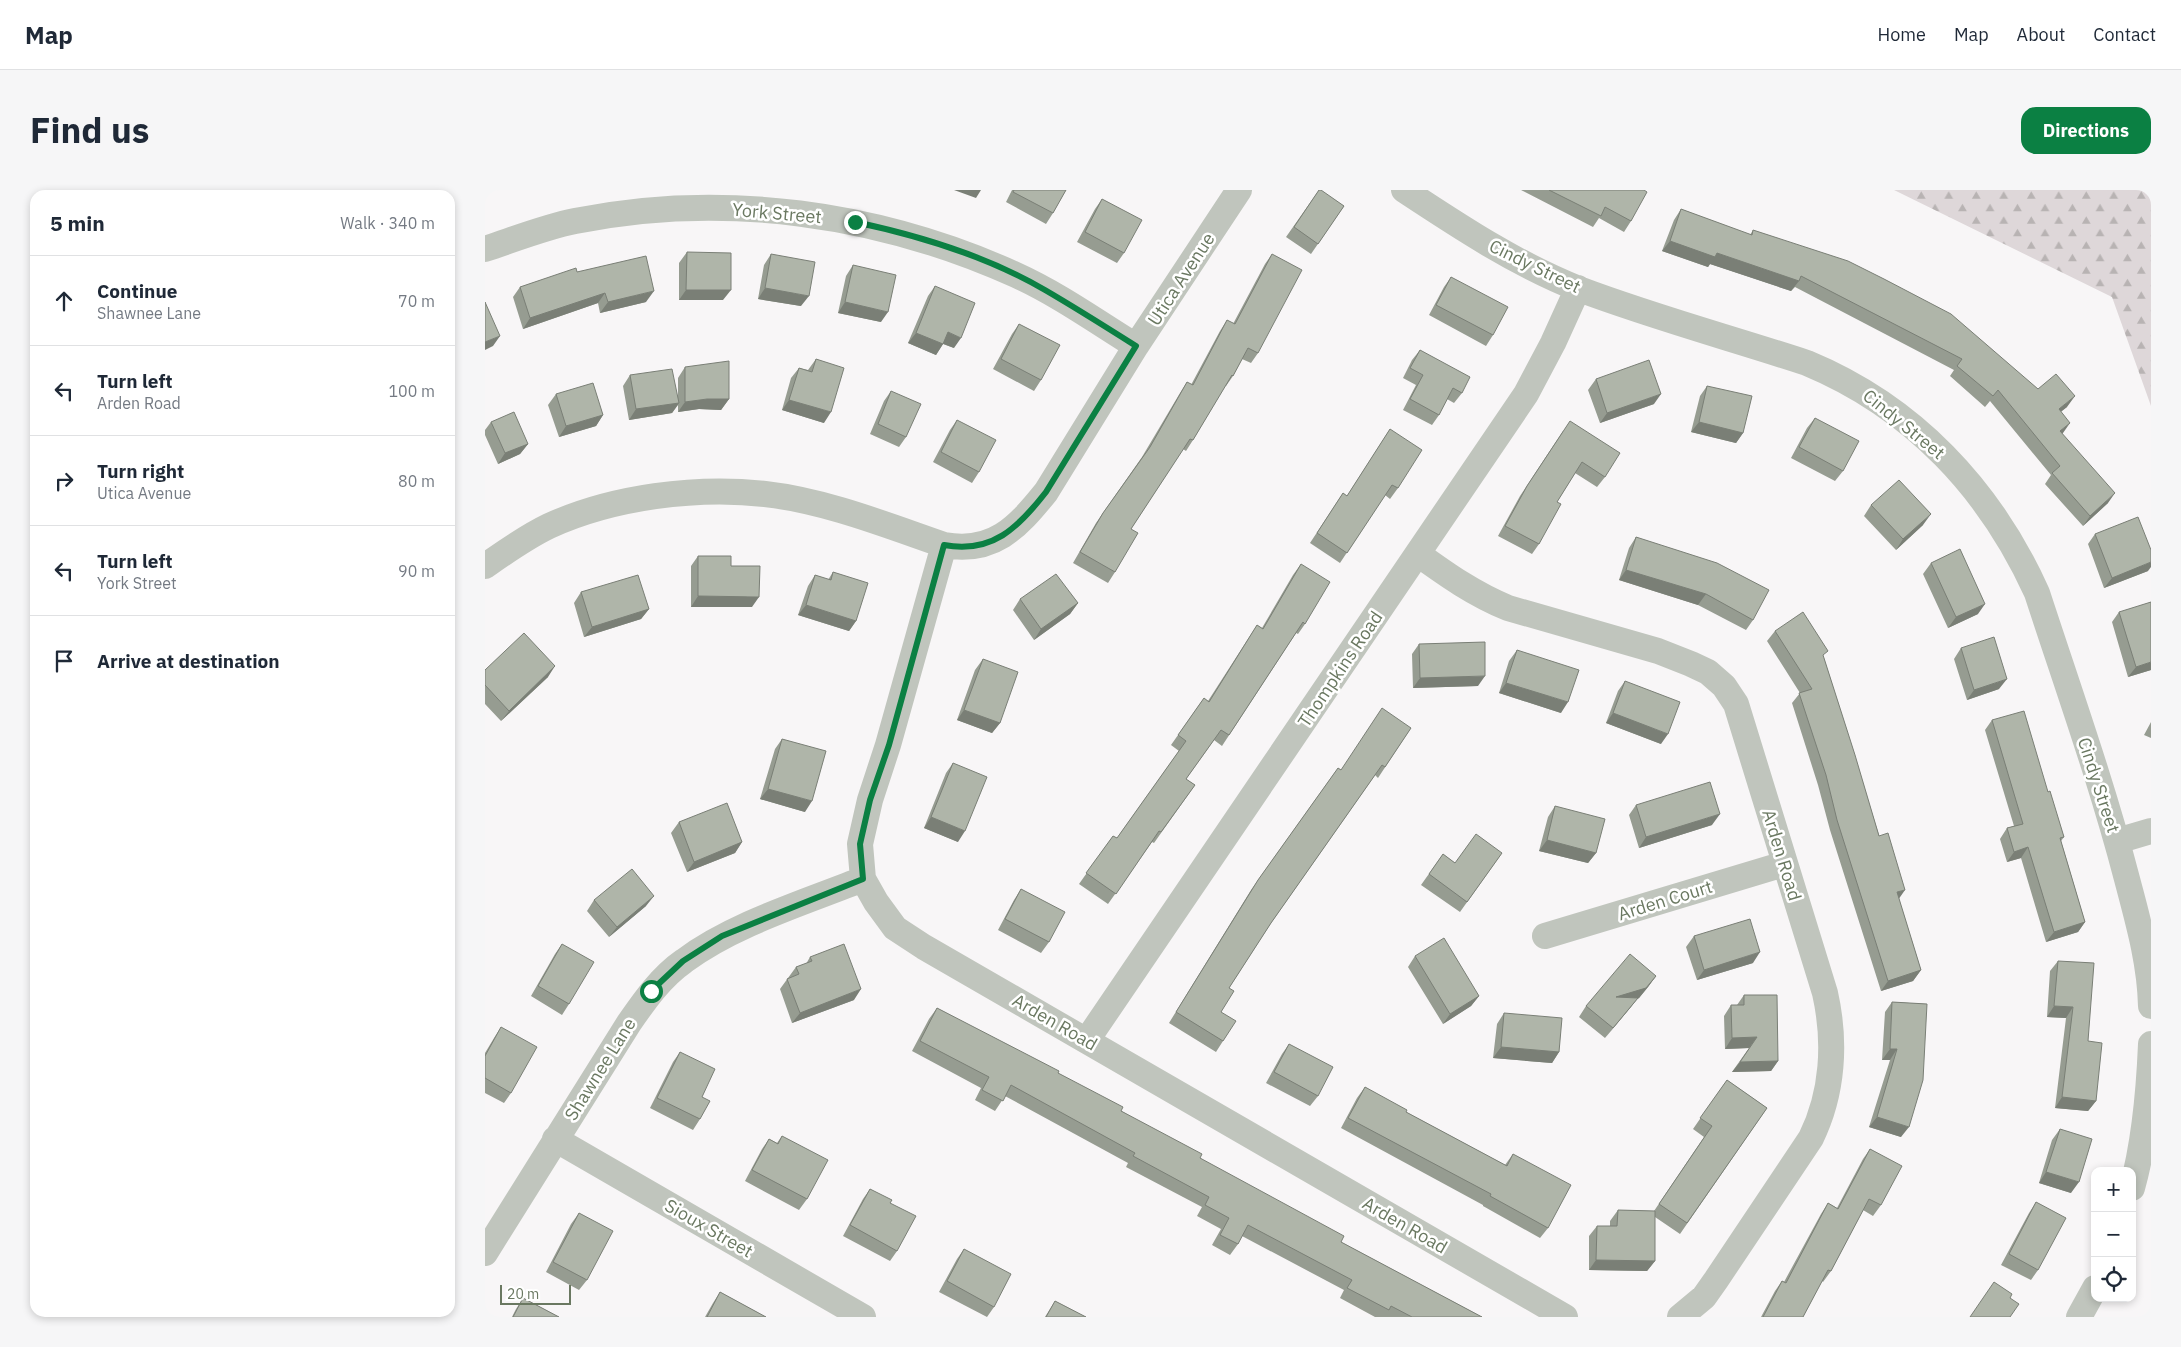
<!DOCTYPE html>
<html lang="en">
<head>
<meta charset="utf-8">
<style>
  body { margin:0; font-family:"IBM Plex Sans",sans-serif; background:#f6f6f7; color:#1f2937 }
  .controls { position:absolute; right:15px; bottom:15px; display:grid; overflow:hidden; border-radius:10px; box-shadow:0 2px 8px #0003 }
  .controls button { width:45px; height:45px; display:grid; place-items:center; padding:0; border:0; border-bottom:1px solid #e0e1e3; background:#fff; color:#1f2937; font:25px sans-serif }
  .scale { position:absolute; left:15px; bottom:12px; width:71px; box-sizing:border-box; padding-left:5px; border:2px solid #6a7861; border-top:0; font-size:14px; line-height:18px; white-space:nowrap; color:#6a7861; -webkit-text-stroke:4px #fff; paint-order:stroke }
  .stop { position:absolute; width:15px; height:15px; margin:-11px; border:4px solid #0b8043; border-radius:50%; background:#fff }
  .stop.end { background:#0b8043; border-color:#fff; box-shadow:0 1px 5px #0008 }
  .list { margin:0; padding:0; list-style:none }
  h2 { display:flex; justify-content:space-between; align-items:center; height:65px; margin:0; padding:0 20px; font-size:21px }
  h2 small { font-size:16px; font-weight:400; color:#747a83 }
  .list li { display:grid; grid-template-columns:32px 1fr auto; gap:15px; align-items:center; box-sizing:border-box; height:90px; padding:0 20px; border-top:1px solid #e0e1e3 }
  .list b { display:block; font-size:19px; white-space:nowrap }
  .list p { margin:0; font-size:16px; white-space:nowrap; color:#747a83 }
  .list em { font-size:16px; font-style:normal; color:#747a83 }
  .icon { flex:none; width:28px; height:28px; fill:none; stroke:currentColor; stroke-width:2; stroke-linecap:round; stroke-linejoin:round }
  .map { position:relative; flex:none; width:1666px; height:1127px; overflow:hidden; border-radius:15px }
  header { display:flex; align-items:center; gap:30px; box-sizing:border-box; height:70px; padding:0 25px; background:#fff; border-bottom:1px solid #e0e1e3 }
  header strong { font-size:24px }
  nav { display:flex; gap:28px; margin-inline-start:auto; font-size:18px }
  .intro { display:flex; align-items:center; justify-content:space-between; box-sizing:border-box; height:120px; padding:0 30px }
  h1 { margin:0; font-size:35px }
  .button { padding:12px 22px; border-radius:15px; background:#0b8043; color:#fff; font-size:18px; font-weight:700 }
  main { display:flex; gap:30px; padding:0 30px }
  aside { flex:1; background:#fff; border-radius:15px; box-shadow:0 2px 8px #0003 }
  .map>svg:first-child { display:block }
  .forest { fill:url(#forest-firs) }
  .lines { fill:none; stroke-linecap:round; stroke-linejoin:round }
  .minor { stroke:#c0c5bd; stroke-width:26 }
  .wall { fill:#969c91 }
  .shaded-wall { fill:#7a7f76 }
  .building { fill:#afb5a9; stroke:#7a7f76 }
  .route { stroke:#0b8043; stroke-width:6 }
  .labels { text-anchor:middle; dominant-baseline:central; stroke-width:5; stroke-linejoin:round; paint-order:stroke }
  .street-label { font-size:18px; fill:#6a7861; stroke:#fff }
</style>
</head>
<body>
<header>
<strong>Map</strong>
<nav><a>Home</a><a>Map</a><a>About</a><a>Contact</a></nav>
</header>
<div class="intro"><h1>Find us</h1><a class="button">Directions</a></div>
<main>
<aside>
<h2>5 min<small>Walk · 340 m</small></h2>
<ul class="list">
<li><svg class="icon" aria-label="ahead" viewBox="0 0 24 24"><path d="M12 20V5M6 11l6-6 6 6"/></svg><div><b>Continue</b><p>Shawnee Lane</p></div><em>70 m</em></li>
<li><svg class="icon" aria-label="left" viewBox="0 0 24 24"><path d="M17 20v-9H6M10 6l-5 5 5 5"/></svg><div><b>Turn left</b><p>Arden Road</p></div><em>100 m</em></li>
<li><svg class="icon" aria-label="right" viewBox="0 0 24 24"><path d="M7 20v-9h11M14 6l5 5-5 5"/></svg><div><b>Turn right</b><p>Utica Avenue</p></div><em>80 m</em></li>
<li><svg class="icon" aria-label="left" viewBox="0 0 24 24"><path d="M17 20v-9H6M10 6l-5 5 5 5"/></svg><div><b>Turn left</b><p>York Street</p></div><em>90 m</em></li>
<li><svg class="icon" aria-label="arrive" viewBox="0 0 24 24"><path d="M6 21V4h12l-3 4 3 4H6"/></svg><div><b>Arrive at destination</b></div></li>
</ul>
</aside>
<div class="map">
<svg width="1666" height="1127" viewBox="0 0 1666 1127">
  <defs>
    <pattern id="forest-firs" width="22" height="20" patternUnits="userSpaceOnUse" patternTransform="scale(1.25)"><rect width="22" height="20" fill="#ded7d9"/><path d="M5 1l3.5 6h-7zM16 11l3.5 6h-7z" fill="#b8b3b3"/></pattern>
  </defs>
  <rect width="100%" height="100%" fill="#f8f6f7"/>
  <path class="forest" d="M1409 0H1666V216L1627 107Z"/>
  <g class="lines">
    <path class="minor" d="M919 0C975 37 1031 74 1094 99 1168 127 1246 148 1322 173 1428 217 1505 299 1552 403 1583 498 1617 593 1642 689 1653 731 1665 772 1666 816
      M0 59C30 49 60 37 90 31 238 1 394 23 531 85 573 104 612 132 651 156
      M459 355 403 555 385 610 375 654 378 689 391 712 410 738 439 757 1080 1127
      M933 364C962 385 989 404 1023 418L1173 461 1206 474 1223 482 1239 496 1251 514 1340 803C1351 852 1348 903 1326 948L1231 1090 1219 1107 1195 1127
      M0 376C20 362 41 347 64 336 127 307 212 296 280 304 341 311 401 335 459 355 508 364 532 338 561 302L651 156 754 0
      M1632 651 1666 641
      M1060 746 1299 674
      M602 850 1041 204 1068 153 1093 98
      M70 949 378 1127
      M1647 998C1660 951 1664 902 1666 854
      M0 1063 144 833C160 810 176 787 199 771 248 734 321 712 378 689
      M1594 1127 1610 1098"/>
  </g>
  <path class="wall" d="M527 0H581L568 23 561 34 521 12Z
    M834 0 859 16 826 64 801 47Z
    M1036 0H1159L1146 31 1139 42 1114 28 1108 37Z
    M617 9 639 63 632 73 592 52 610 19Z
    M1196 19 1265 45 1268 40 1553 199 1582 217 1576 221 1578 243 1577 244 1623 313 1598 336 1560 294 1566 285 1505 211 1500 217 1465 186 1469 180 1310 97 1306 101 1225 74 1223 77 1177 61 1189 30Z
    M202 62 238 110H194V73Z
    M286 64 316 116 273 109 279 75Z
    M787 64 773 163 766 173 757 169 748 186 741 196H740L708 250 701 261 698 259 646 339 630 382 623 393 588 373 611 333 657 267 695 203 702 192 706 195 735 141 742 130 748 134 780 74Z
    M368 75 396 132 353 123 361 86Z
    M92 82 161 112 115 123 113 113 38 139 28 107 35 97Z
    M966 87 1008 145 1001 156 944 125 959 97Z
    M450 96 469 158 458 154 451 165 423 153 443 106Z
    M534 134 556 190 549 201 508 179 527 144Z
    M935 160 977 203 969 213 962 209 954 225 947 235 918 220 931 195 918 188 927 170Z
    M331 169 339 233 297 220 306 188 314 178 323 180Z
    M200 177 244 209 236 220 214 219 193 222V215L187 223 144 230 138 196 145 185 193 206V188Z
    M1111 189 1169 214 1115 233 1103 200Z
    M1222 196 1258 243 1251 253 1206 242 1215 206Z
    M406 201 421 247 414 257 385 244 399 211Z
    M71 204 118 225 111 236 74 247 63 215Z
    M1330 228 1358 281 1350 291 1306 268 1322 238Z
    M472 230 494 282 487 293 448 272 465 240Z
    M6 232 43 254 35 264 13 274 0 245V240Z
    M905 239 913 298 905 309 900 305 855 373 825 353 858 303 862 306Z
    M1078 241 1120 287 1112 297 1090 283 1072 312 1054 354 1047 364 1013 346 1035 306Z
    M1386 315 1438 335 1411 360 1379 326Z
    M1610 344 1663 381 1619 398 1603 354Z
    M1151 347 1268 430 1261 440 1213 415 1134 390 1144 358Z
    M213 366 246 376 267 417H206V376Z
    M1446 373 1493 424 1463 438 1438 384Z
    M816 374 820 434 813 444 811 443 737 556 729 550 701 589 710 595 669 653 667 652 623 714 594 694 628 646 632 648 694 561 686 555 719 508 723 511 772 435 777 438 808 385Z
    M348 382 371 431 364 441 313 425 323 396 330 385 343 390Z
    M96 402 164 419 156 429 99 447 89 413Z
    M535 409 593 413 585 424 549 450 528 420Z
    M1634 422 1666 480 1643 487 1627 432Z
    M1290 441 1339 468 1436 780 1428 791 1396 801 1345 640 1333 595 1307 513 1315 503 1282 451Z
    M934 454 993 496 928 498 927 464Z
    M1476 458 1514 499 1482 510 1469 469Z
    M1032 460 1076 523 1014 503 1024 471Z
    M498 469 515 533 507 543 472 530 490 480Z
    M0 480 63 487 16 531 0 514Z
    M1140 491 1176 554 1121 533 1133 501Z
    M1507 530 1563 602 1579 647 1576 651 1600 732 1593 742 1561 752 1536 668 1522 672 1515 649 1522 638 1529 636 1500 540Z
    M1666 532V548L1659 545Z
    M926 538 893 588 890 585 786 733 744 798 736 822 738 851 731 862 684 833 766 700 853 578 856 580Z
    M297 549 320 622 275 609 290 559Z
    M468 573 473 652 439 638 461 583Z
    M1151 615 1227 635 1154 658 1144 625Z
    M1070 616 1111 663 1103 673 1054 661 1063 627Z
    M194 632 257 652 250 663 202 682 186 643Z
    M1017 663 975 722 936 695 958 664 970 673Z
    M536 699 564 752 556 763 513 740 529 710Z
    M109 710 161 716 124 747 102 721Z
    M1209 746 1268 773 1212 790 1201 757Z
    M77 754 84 814 77 825 46 806 70 764Z
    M930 766 994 806 986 816 958 834 923 777Z
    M325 767 369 810 307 833 295 799 311 777 321 774Z
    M1573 771 1603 851 1611 911 1603 921 1570 918 1581 828 1562 827 1565 781Z
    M1171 786 1163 797 1154 808 1152 809 1145 818 1120 848 1094 827 1101 816Z
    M1259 805 1293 871 1286 881 1247 882 1264 858 1240 859 1239 826 1246 815H1252Z
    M1407 812 1442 814 1416 947 1384 937 1405 870H1397L1400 822Z
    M452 818 573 883 715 968 856 1052 997 1127H890L855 1108 859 1100 757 1046 753 1054 745 1065 727 1055 736 1039 712 1026 717 1017 641 977 643 973 520 906 510 921 490 910 496 898 427 861 444 829Z
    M1019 823 1074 862 1067 873 1008 868 1012 834Z
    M16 837 26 903 19 913 0 903V863L9 848Z
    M804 854 833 906 825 916 781 893 797 864Z
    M195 862 217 907 215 929 208 940 165 918 188 872Z
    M1242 890 1282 918 1195 1044 1170 1027V1071L1162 1081 1104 1080V1046L1112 1036H1125V1031L1133 1020 1169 1021 1219 947 1208 939Z
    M880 897 921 922 1020 975 1028 964 1063 1038 1055 1048 998 1016V1015L856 938 872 908Z
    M1575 939 1586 1003 1554 993 1567 950Z
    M297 946 322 1009 314 1020 260 991 277 959 284 949 292 953Z
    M1385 959 1396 1015 1388 1026 1378 1020 1346 1081 1338 1092 1337 1091 1318 1127H1276L1290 1101 1297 1091 1299 1092 1336 1024 1343 1013 1352 1018 1378 969Z
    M385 999 405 1013 412 1061 405 1071 358 1046 378 1009Z
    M1551 1012 1553 1080 1546 1090 1516 1075 1544 1023Z
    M94 1023 102 1090 94 1100 61 1082 86 1034Z
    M479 1059 509 1117 502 1127 454 1102 472 1069Z
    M235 1102 281 1127H220L228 1113Z
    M38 1108 74 1127H27L31 1119Z
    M570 1111 601 1127H560Z"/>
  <path class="shaded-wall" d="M469 0H496L491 8Z
    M1185 51 1232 63 1314 91 1306 101 1225 74 1223 77 1177 61Z
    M280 98 324 106 316 116 273 109Z
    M201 100H246L238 110H194Z
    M169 101 161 112 115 123 123 112Z
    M120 103 113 113 38 139 45 128Z
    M360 112 403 122 396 132 353 123Z
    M463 142 476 148 469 158 456 153Z
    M431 143 458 154 451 165 423 153Z
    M15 146 8 156 0 160V152Z
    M1176 204 1169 214 1115 233 1122 223Z
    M1590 206 1582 217 1567 229 1574 219Z
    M222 209H244L236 220 214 219 193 222 200 212Z
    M304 210 346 222 339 233 297 220Z
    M194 213 187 223 144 230 151 219Z
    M118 225 111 236 74 247 81 236Z
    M1214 232 1258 243 1251 253 1206 242Z
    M1585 233 1578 243 1568 252 1575 241Z
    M43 254 35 264 13 274 20 263Z
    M1630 303 1623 313 1598 336 1605 326Z
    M1446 324 1438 335 1411 360 1418 349Z
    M1666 372V377L1663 381 1619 398 1627 388Z
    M1141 380 1221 404 1213 415 1134 390Z
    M213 406 274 407 267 417H206Z
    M593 413 585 424 549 450 556 439Z
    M1500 414 1493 424 1463 438 1471 427Z
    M321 415 371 431 364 441 313 425Z
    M164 419 156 429 99 447 107 437Z
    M1666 472V480L1643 487 1651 477Z
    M70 476 63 487 16 531 24 521Z
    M1000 486 993 496 928 498 935 488Z
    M1522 489 1514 499 1482 510 1489 500Z
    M1021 493 1083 512 1076 523 1014 503Z
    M479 520 515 533 507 543 472 530Z
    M1128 523 1183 544 1176 554 1121 533Z
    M283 599 327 611 320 622 275 609Z
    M1235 624 1227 635 1154 658 1161 647Z
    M446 627 480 641 473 652 439 638Z
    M1062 650 1111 663 1103 673 1054 661Z
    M257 652 250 663 202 682 209 672Z
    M1543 657 1536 668 1522 672 1529 662Z
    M1420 700 1413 710 1412 702Z
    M169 706 161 716 124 747 132 737Z
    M1600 732 1593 742 1561 752 1569 742Z
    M1275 762 1268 773 1212 790 1219 780Z
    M1436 780 1428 791 1396 801 1403 791Z
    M1171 786 1163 797 1154 808 1152 809 1145 818 1120 848 1128 838 1131 807Z
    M376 799 369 810 307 833 315 823Z
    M994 806 986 816 958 834 965 824Z
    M1569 816 1588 817 1581 828 1562 827Z
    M1272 847 1264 858 1240 859 1247 848Z
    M1016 857 1074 862 1067 873 1008 868Z
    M1405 859H1412L1405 870H1397Z
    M1293 871 1286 881 1247 882 1255 872Z
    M1577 907 1611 911 1603 921 1570 918Z
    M1392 927 1424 937 1416 947 1384 937Z
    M1561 982 1594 992 1586 1003 1554 993Z
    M1111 1070 1170 1071 1162 1081 1104 1080Z"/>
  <path class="building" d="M529 0H581L568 23 528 2Z
    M834 0H836L859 16 833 54 809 37Z
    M1064 0H1159L1162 2 1146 31 1120 17 1116 26Z
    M617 9 657 30 639 63 600 42Z
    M1196 19 1267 45 1268 40 1363 71 1399 89 1466 124 1553 199 1571 184 1590 206 1574 219 1585 233 1575 241 1630 303 1605 326 1567 283 1575 276 1513 200 1508 206 1472 176 1477 169 1316 86 1314 91 1232 63 1230 67 1185 51Z
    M202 62 246 63V100H201Z
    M286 64 330 72 324 106 280 98Z
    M787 64 817 80 773 163 763 158 748 186 747 185 708 250 705 249 646 339 653 343 630 382 595 362 618 323 665 257 702 192 708 195 742 130 750 134Z
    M161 66 169 101 123 112 120 103 45 128 35 97 91 78 92 82Z
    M368 75 411 85 403 122 360 112Z
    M966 87 1023 117 1008 145 951 115Z
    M450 96 490 113 476 148 463 142 458 154 431 143Z
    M0 112 15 146 0 152Z
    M534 134 575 155 556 190 516 169Z
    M935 160 985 187 977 203 968 198 954 225 925 209 938 185 925 178Z
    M331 169 359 178 346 222 304 210 314 178 327 182Z
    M1164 170 1176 204 1122 223 1111 189Z
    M244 171V209H222L200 212V177Z
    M187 179 194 213 151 219 145 185Z
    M108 193 118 225 81 236 71 204Z
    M1222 196 1267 206 1258 243 1214 232Z
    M406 201 436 214 421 247 393 234Z
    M29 222 43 254 20 263 6 232Z
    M1330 228 1374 251 1358 281 1314 257Z
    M472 230 511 250 494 282 456 262Z
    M1085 231 1135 263 1120 287 1097 272 1072 312 1076 314 1054 354 1020 336 1042 296Z
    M905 239 937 260 913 298 907 295 862 363 832 343 858 303 862 306Z
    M1414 290 1446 324 1418 349 1386 315Z
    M1653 327 1666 360V372L1627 388 1610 344Z
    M1151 347 1232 373 1284 400 1268 430 1221 404 1141 380Z
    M1475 359 1500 414 1471 427 1446 373Z
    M213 366H246V376H275L274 407 213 406Z
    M816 374 845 392 820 434 818 432 744 545 736 540 701 589 710 595 676 642 674 641 631 704 601 683 628 646 632 648 701 551 693 545 719 508 724 512 772 435 778 439Z
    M348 382 383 393 371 431 321 415 330 385 346 390Z
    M571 384 593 413 556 439 535 409Z
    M153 385 164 419 107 437 96 402Z
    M1666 412V472L1651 477 1634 422Z
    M1318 422 1343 461 1338 465 1370 565 1394 646 1403 643 1420 700 1412 702 1436 780 1403 791 1352 630 1341 585 1314 503 1327 499 1290 441Z
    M39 443 70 476 24 521 0 495V480Z
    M1509 447 1522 489 1489 500 1476 458Z
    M1000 452V486L935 488 934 454Z
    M1032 460 1094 480 1083 512 1021 493Z
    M498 469 533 482 515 533 479 520Z
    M1140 491 1195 512 1183 544 1128 523Z
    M897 518 926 538 900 577 897 575 786 733 744 798 749 801 736 822 751 831 738 851 691 822 773 690 853 578 856 580Z
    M1539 521 1563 602 1565 601 1579 647 1575 648 1600 732 1569 742 1543 657 1529 662 1522 638 1538 634 1507 530Z
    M297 549 341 561 327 611 283 599Z
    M468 573 502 587 480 641 446 627Z
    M1225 592 1235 624 1161 647 1151 615Z
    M242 613 257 652 209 672 194 632Z
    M1070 616 1120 629 1111 663 1062 650Z
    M991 644 1017 663 982 712 944 684 958 664 970 673Z
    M147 679 169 706 132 737 109 710Z
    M536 699 580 722 564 752 520 729Z
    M1265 729 1275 762 1219 780 1209 746Z
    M959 748 994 806 965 824 930 766Z
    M77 754 109 772 84 814 53 796Z
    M359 754 376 799 315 823 302 789 314 784 311 777 327 771 325 767Z
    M1145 764 1171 786 1161 798 1131 807 1153 808 1128 838 1101 816Z
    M1573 771 1609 773 1603 851 1617 853 1611 911 1577 907 1588 817 1569 816Z
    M1259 805H1292L1293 871 1255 872 1272 847 1247 848 1246 815H1259Z
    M1407 812 1442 814 1438 890 1424 937 1392 927 1412 859H1405Z
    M452 818 574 881 573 883 638 917 636 921 717 964 715 968 859 1046 856 1052 997 1127H927L906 1116 904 1120 862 1098 867 1090 763 1035 753 1054 735 1045 744 1028 720 1015 724 1007 648 966 650 963 526 895 518 911 497 900 504 887 435 851Z
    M1019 823 1077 828 1074 862 1016 857Z
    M16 837 52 857 26 903 0 888V866Z
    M804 854 848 877 833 906 789 882Z
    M195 862 230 879 217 907 225 911 215 929 172 908Z
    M1242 890 1282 918 1202 1033 1174 1014 1227 936 1215 928Z
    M880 897 922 920 921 922 1022 976 1028 964 1086 995 1063 1038 1005 1006 1006 1004 863 928Z
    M1575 939 1607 949 1594 992 1561 982Z
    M297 946 343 970 322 1009 267 980 284 949 293 954Z
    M1385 959 1417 976 1396 1015 1384 1009 1346 1081 1343 1080 1318 1127H1278L1297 1091 1301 1093 1343 1013 1353 1019Z
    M385 999 407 1010 405 1013 431 1026 412 1061 365 1035Z
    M1551 1012 1581 1028 1553 1080 1524 1064Z
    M1133 1020 1170 1021V1071L1111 1070 1112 1036H1132Z
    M94 1023 128 1041 102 1090 68 1072Z
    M479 1059 526 1084 509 1117 462 1091Z
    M1509 1092 1527 1104 1525 1108 1534 1114 1525 1127H1485Z
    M235 1102 281 1127H222Z
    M38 1108 74 1127H28Z
    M570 1111 601 1127H561Z"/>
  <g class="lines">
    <path class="route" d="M166 801 198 771 237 746 378 689 375 654 385 610 404 555 459 355C507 364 533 338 561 302L651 156C621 137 591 118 560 100 502 66 436 46 370 32"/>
  </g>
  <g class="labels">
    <g class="street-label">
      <text transform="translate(292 23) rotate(5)">York Street</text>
      <text transform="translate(1050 76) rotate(26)">Cindy Street</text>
      <text transform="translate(696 89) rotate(-57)">Utica Avenue</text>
      <text transform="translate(1419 234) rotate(39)">Cindy Street</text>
      <text transform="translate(855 479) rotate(-56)">Thompkins Road</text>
      <text transform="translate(1614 595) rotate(72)">Cindy Street</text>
      <text transform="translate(1297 665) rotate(73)">Arden Road</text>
      <text transform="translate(1180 710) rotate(-17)">Arden Court</text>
      <text transform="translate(570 832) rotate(30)">Arden Road</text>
      <text transform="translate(115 879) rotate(-58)">Shawnee Lane</text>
      <text transform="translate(920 1035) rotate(30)">Arden Road</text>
      <text transform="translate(224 1038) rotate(30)">Sioux Street</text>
    </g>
  </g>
</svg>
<div class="controls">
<button>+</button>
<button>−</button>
<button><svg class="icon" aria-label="locate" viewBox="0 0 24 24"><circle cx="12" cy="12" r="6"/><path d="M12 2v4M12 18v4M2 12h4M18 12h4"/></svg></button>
</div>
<div class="scale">20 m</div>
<div class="stop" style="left:166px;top:801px"></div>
<div class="stop end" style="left:370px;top:32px"></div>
</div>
</main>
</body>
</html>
